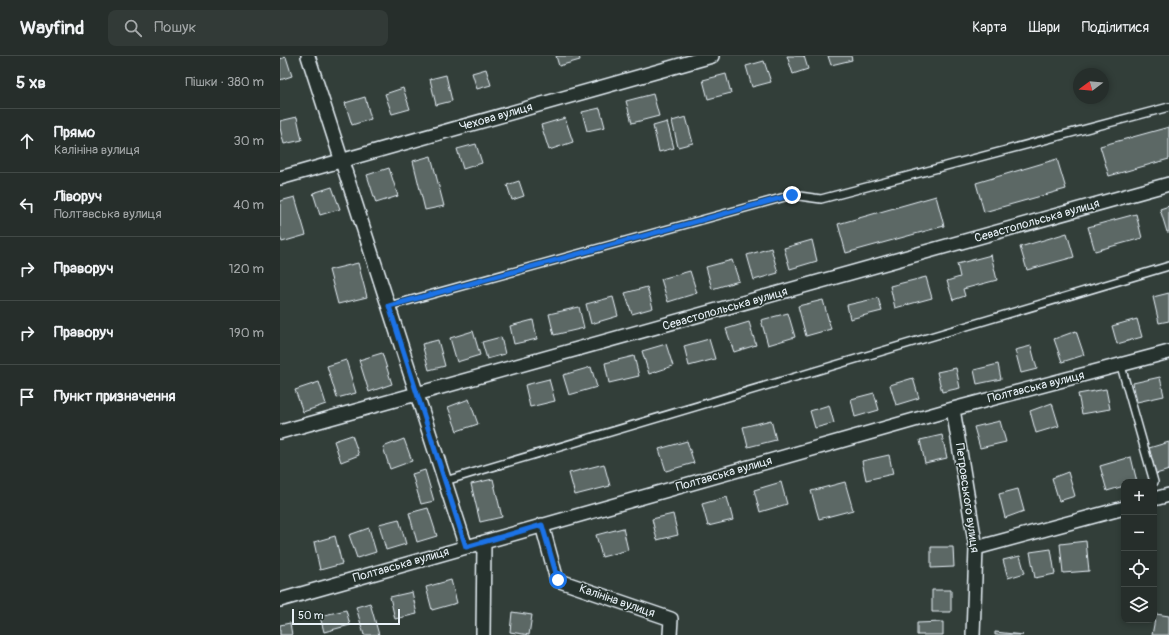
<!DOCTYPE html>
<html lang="uk">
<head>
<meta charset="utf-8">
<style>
  body { margin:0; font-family:Pangolin,sans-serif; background:#323a37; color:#f1f3f6 }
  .controls { position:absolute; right:12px; bottom:12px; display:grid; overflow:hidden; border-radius:8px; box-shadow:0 2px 6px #0003 }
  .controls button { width:36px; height:36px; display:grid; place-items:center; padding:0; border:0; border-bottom:1px solid #424a47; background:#262e2b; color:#f1f3f6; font:20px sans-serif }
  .compass { position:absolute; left:793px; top:12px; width:36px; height:36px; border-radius:50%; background:#262e2b; box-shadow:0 2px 6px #0003; rotate:254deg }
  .scale { position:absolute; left:12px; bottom:10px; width:108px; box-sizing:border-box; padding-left:4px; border:2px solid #e8f1f8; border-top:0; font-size:11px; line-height:14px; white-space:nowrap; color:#e8f1f8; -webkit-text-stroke:3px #26332d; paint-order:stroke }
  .stop { position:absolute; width:12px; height:12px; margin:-9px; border:3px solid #1a73e8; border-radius:50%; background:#fff }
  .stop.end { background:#1a73e8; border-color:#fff; box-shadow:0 1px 4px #0008 }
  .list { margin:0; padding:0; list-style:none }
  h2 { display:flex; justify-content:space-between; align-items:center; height:52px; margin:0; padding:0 16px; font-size:17px }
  h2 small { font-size:13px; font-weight:400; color:#a4a8a9 }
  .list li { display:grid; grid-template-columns:26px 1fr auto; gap:12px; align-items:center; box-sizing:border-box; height:64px; padding:0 16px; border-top:1px solid #424a47 }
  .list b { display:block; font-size:15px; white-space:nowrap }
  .list p { margin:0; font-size:13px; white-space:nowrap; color:#a4a8a9 }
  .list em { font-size:13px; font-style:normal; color:#a4a8a9 }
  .icon { flex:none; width:22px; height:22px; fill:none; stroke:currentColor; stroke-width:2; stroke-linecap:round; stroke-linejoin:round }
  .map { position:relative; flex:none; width:889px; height:579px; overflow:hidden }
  header { display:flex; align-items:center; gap:24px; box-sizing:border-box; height:56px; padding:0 20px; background:#262e2b; border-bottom:1px solid #424a47 }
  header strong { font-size:19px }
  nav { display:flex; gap:22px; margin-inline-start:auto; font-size:14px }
  .search { width:280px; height:36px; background:#323a37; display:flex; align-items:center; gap:10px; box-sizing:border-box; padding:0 14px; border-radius:8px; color:#a4a8a9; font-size:15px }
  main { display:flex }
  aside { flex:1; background:#262e2b }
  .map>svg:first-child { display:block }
  .building { fill:#5c6865; stroke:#e8f1f8 }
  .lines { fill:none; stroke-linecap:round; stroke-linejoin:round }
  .lane-casing { stroke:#e8f1f8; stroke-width:10 }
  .street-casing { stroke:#e8f1f8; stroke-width:16 }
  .lane { stroke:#26332d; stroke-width:7 }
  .street { stroke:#26332d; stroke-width:13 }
  .route { stroke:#1a73e8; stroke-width:5 }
  .labels { text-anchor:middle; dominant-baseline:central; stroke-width:3; stroke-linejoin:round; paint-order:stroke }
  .street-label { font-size:12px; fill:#e8f1f8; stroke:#26332d }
</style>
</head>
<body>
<header>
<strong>Wayfind</strong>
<div class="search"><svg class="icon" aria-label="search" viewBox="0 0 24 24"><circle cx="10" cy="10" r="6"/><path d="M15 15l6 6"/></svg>Пошук</div>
<nav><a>Карта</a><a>Шари</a><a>Поділитися</a></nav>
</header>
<main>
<aside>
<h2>5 хв<small>Пішки · 380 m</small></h2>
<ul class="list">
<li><svg class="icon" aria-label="ahead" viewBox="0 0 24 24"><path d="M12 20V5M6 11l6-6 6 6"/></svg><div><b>Прямо</b><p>Калініна вулиця</p></div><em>30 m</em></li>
<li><svg class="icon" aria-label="left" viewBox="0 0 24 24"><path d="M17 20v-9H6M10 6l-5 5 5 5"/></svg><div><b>Ліворуч</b><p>Полтавська вулиця</p></div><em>40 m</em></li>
<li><svg class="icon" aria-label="right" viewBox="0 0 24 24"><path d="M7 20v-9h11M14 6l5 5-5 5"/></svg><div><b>Праворуч</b></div><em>120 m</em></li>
<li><svg class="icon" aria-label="right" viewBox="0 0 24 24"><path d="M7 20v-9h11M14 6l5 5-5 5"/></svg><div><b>Праворуч</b></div><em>190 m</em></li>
<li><svg class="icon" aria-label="arrive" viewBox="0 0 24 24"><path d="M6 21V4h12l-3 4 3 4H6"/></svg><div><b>Пункт призначення</b></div></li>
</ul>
</aside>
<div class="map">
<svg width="889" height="579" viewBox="0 0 889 579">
  <rect width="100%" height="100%" fill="#323e39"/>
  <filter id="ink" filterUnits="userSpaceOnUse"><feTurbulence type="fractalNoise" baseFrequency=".025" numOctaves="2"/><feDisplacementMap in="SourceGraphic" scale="8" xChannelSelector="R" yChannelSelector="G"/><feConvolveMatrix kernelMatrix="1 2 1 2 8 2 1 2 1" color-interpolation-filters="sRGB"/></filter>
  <g filter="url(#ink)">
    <path class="building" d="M276 0H299L300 4 279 10Z
      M507 0H524L528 13 513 18Z
      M548 0H571L572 4 551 9Z
      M6 1 12 20 0 24V3Z
      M484 5 491 26 472 31 466 10Z
      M206 13 211 29 197 33 192 17Z
      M446 18 451 37 428 43 423 24Z
      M166 19 172 45 156 49 150 23Z
      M123 32 130 53 112 58 105 38Z
      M373 38 379 60 352 67 346 45Z
      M85 41 91 63 72 69 65 47Z
      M320 52 325 71 307 75 302 56Z
      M17 61 22 84 4 88 0 72V65Z
      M406 61 413 87 398 91 392 65Z
      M285 62 293 86 269 94 261 69Z
      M387 66 394 92 379 96 373 70Z
      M889 71V103L829 120 820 90Z
      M196 88 202 107 183 113 177 93Z
      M151 100 164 150 145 154 133 105Z
      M777 103 786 133 704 156 696 127Z
      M109 112 118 140 96 147 87 119Z
      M239 125 244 140 232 144 227 129Z
      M52 131 60 153 40 159 33 137Z
      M656 140 664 170 566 197 558 168Z
      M15 141 26 179 2 186 0 181V145Z
      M889 150V176H887L880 153Z
      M856 158 862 182 815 195 808 171Z
      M787 177 794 201 747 214 740 191Z
      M532 184 537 205 510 213 504 192Z
      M491 192 498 217 474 224 467 199Z
      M711 199 717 224 683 233 685 240 673 244 667 225 680 221 677 208Z
      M452 204 459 225 432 233 426 211Z
      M78 207 87 241 58 248 49 214Z
      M410 215 417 237 388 246 381 223Z
      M646 221 652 242 615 252 610 230Z
      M367 231 373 252 352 258 345 237Z
      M889 237V265L879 267 873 241Z
      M333 241 338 260 311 268 306 248Z
      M598 242 602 255 570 263 567 249Z
      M543 244 551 273 526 280 518 250Z
      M299 251 304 272 274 279 269 258Z
      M508 257 515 281 488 289 481 264Z
      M857 263 862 281 837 288 832 270Z
      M253 264 257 283 234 288 230 270Z
      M469 266 476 289 454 296 446 273Z
      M193 275 200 299 177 306 170 282Z
      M796 275 804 299 782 306 774 283Z
      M221 281 225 298 207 303 202 286Z
      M429 283 435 303 409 310 404 290Z
      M158 284 165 310 149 314 142 288Z
      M386 288 393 310 369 318 362 295Z
      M751 290 757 313 741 317 735 294Z
      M102 297 112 328 89 336 79 304Z
      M354 300 359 320 329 327 325 307Z
      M66 304 76 337 57 342 47 310Z
      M718 308 721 323 697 328 694 314Z
      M311 311 317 331 289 339 283 319Z
      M676 312 680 332 662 336 657 316Z
      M880 321 884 340 857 346 853 327Z
      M633 322 639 342 616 349 610 329Z
      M269 323 275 345 250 351 245 329Z
      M39 326 46 348 23 356 15 334Z
      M826 333 830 353 802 358 798 338Z
      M594 337 599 354 575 361 571 343Z
      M189 343 198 368 177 375 168 351Z
      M772 347 779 370 756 377 750 355Z
      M549 349 554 367 535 372 530 355Z
      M491 364 496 384 468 391 463 371Z
      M720 365 726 386 700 392 694 371Z
      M72 379 79 399 61 406 54 385Z
      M662 379 667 402 645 407 640 384Z
      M124 383 132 405 110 413 103 391Z
      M407 385 414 407 386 415 379 393Z
      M889 386V414L876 418 869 392Z
      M609 399 613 418 586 424 582 405Z
      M851 401 857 426H844V430L827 435 820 410Z
      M324 408 330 430 295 439 289 417Z
      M145 414 154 445 141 448 132 418Z
      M788 416 795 440 779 445 772 422Z
      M213 423 222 461 200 466 191 428Z
      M501 426 507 448 480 456 474 434Z
      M565 426 573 454 539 463 531 435Z
      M738 433 744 455 725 462 719 438Z
      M447 441 453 464 428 470 422 448Z
      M148 452 157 480 137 486 129 457Z
      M393 458 398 479 377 484 372 463Z
      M119 463 126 488 106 494 99 468Z
      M89 472 96 496 77 502 69 479Z
      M343 472 348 494 322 501 316 479Z
      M55 480 62 508 40 514 34 486Z
      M806 485 809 515 783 517 780 488Z
      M651 491H673L674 511 651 512Z
      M771 493 775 518 755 522 750 496Z
      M740 500 745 517 728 522 723 504Z
      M171 524 177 547 152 554 146 531Z
      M652 534H671V556H652Z
      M132 536 137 558 115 563 110 541Z
      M90 547 99 579H84L76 551Z
      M66 554 70 569 44 576 40 560Z
      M232 556 252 559 249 579 230 576Z
      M876 558 889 560V579H872Z
      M663 566V579H637V567Z
      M10 567 12 579H0V569Z
      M715 576 743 579H715Z"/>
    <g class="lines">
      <defs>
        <path id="lane" d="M109 250 512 139 541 143 889 51
          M841 310 874 426
          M165 425 889 210"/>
        <path id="street" d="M28 0 186 491
          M0 122 432 0
          M673 353 696 492 693 579
          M0 376 889 128
          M874 443 889 439
          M262 469 277 524 391 563 390 579
          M696 492 844 452
          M0 544 673 353 889 296
          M203 579 204 486"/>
      </defs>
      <use href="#lane" class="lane-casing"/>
      <use href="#street" class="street-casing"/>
      <use href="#lane" class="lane"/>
      <use href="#street" class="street"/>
    </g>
  </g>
  <g class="lines" filter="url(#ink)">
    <path class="route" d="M278 524 262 469 186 491 109 250 512 139"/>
  </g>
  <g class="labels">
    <g class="street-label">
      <text transform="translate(216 61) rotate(-16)">Чехова вулиця</text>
      <text transform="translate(757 165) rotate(-16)">Севастопольська вулиця</text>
      <text transform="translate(445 253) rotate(-16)">Севастопольська вулиця</text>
      <text transform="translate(756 331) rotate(-14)">Полтавська вулиця</text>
      <text transform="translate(444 418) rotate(-16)">Полтавська вулиця</text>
      <text transform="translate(687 442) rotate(82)">Петровського вулиця</text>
      <text transform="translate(121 509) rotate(-16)">Полтавська вулиця</text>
      <text transform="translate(337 545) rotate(19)">Калініна вулиця</text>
    </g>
  </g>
</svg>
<div class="controls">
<button>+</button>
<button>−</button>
<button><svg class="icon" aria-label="locate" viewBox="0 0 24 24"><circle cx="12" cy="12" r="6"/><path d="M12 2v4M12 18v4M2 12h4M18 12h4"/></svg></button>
<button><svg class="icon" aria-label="layers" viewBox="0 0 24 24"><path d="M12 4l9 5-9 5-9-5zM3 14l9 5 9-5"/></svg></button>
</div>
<svg class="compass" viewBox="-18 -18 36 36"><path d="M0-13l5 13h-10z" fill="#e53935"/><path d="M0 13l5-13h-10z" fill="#a4a8a9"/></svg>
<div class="scale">50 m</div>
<div class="stop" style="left:278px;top:524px"></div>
<div class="stop end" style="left:512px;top:139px"></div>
</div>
</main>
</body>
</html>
